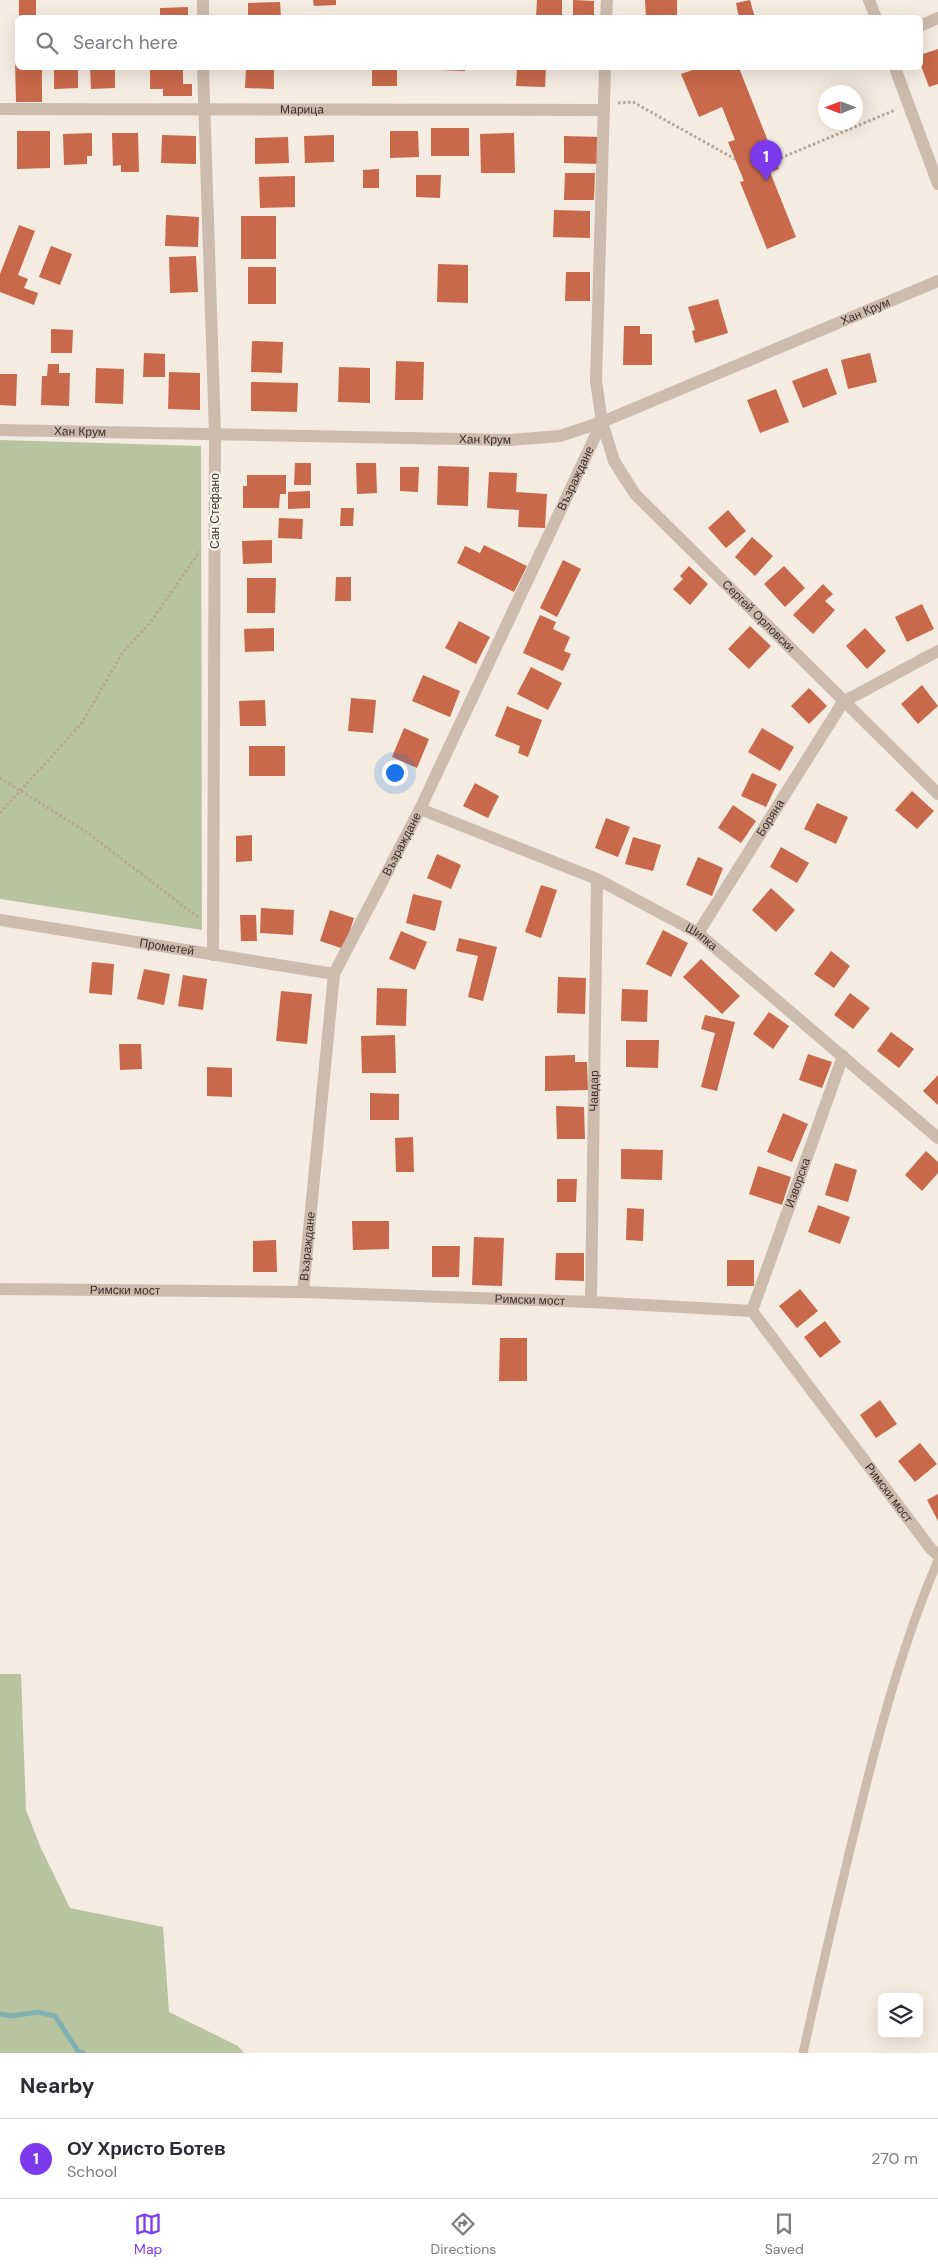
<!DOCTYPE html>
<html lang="en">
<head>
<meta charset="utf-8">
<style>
  body { margin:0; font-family:"DM Sans",sans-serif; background:#f2f2f3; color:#2b2b33 }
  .controls { position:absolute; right:15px; bottom:15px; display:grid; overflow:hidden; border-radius:8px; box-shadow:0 5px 20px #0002 }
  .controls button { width:45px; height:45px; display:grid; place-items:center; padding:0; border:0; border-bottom:1px solid #e1e1e2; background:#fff; color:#2b2b33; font:25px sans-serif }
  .compass { position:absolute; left:818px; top:85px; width:45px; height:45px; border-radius:50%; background:#fff; box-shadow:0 5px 20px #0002; rotate:270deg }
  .you { position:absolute; left:394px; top:772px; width:18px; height:18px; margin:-12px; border:4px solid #fff; border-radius:50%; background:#1a73e8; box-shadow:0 0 0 8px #1a73e833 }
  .badge { display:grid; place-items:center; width:32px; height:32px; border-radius:50%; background:#7c3aed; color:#fff; font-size:16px; font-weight:700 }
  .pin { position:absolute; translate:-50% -41px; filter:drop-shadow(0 1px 2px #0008) }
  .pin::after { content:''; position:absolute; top:26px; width:18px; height:15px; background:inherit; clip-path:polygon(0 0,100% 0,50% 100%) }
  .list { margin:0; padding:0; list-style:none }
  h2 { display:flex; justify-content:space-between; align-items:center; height:65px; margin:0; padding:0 20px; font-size:21px }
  h2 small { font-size:16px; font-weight:400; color:#7c7c81 }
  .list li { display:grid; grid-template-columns:32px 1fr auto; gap:15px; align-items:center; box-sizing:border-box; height:80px; padding:0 20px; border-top:1px solid #e1e1e2 }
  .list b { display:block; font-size:19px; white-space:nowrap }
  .list p { margin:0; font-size:16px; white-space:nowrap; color:#7c7c81 }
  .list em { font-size:16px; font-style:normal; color:#7c7c81 }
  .icon { flex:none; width:28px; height:28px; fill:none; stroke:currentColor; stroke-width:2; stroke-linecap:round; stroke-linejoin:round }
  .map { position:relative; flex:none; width:938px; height:2053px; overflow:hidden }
  .search { position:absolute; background:#fff; box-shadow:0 5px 20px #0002; left:15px; right:15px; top:15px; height:55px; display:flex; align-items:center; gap:12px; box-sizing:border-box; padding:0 18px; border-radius:8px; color:#7c7c81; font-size:19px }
  .sheet { height:145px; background:#fff }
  nav { display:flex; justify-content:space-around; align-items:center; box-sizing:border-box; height:70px; border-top:1px solid #e1e1e2; background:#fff; font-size:14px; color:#7c7c81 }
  nav a { display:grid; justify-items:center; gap:2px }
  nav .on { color:#7c3aed }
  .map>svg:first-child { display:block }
  .green { fill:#b8c4a0 }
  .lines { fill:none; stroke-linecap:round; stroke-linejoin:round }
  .stream { stroke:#7fb0b2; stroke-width:5 }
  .building { fill:#c8694b }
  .path { stroke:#b9a596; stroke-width:3; stroke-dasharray:2.5 2.5; stroke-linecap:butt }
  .lane { stroke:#cdbbac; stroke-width:9 }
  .street { stroke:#cdbbac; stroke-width:12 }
  .labels { text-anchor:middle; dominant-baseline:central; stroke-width:4.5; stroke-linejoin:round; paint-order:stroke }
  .street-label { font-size:12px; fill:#3b302b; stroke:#fbf5ee }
</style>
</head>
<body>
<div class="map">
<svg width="938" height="2053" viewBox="0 0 938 2053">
  <rect width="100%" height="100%" fill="#f4ebe1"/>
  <path class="green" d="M0 440 201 446 202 930 0 899Z
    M0 1674H21L26 1810 40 1846 70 1908 163 1927 169 2012 238 2046 244 2053H0Z"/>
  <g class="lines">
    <path class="stream" d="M0 2014 11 2016 38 2012 55 2016 78 2051 84 2053"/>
  </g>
  <path class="building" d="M19 0H36V18H19Z
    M313 0H336V5L314 6Z
    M537 0H562V18H536Z
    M573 0 594 1V18H573Z
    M645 0H677V18H646Z
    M750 0 755 18H739L736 3Z
    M280 2 281 18H248V3Z
    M188 7V18H160V8Z
    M938 49V84L929 87 920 63V55Z
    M15 62H18V68H42V102H16Z
    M54 68H78V88L54 89Z
    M90 68H115V88L91 89Z
    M150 68H183V84H192V96H163V89H150Z
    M246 68H274V89L245 88Z
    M372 68H397V86H372Z
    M439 68H465V71L438 70Z
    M517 68H546L545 87 516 86Z
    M698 68H739L779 169 770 172 796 237 767 249 740 182 744 181 728 142 735 140 722 107 699 117 681 74Z
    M431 128H469V156H431Z
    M17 131H50V168L17 169Z
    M390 131H418L419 157 390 158Z
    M92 133V156H87V164L64 165 63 134Z
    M112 133H138L139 172H121V165L113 166Z
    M514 133 515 173H481L480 134Z
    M162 135 196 136V164L161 163Z
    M334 135V162L305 163 304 136Z
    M564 136 601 137 600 164 564 163Z
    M288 137 289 163 255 164V138Z
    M379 169V188H363V170Z
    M565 173H595L594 200H564Z
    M416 175H441L440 198 416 197Z
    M295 176V207L260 208 259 177Z
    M554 210 590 211V238L553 237Z
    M166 215 199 217 198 247 165 246Z
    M241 216H276V259H241Z
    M19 225 35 231 18 275 28 279 24 288 38 293 34 305 0 292V274Z
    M51 246 72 254 60 285 39 277Z
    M196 256 198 292 170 293 169 257Z
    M438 264 468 265V303L437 302Z
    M248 267H276V304H248Z
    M566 272H590V301H565Z
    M718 299 728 333 695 343 692 331 695 330 688 307Z
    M624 326H640V334H652V365H623Z
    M51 329 73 330 72 353H51Z
    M252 341 283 342 282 373 251 372Z
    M144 353 165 354V377H143Z
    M870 353 877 382 848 389 841 360Z
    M396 361 424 362 423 400H395Z
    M48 364H59V373H70L69 406 41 405 42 376H47Z
    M339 367 370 368V403L338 402Z
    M96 368 124 369 123 404 95 403Z
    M827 368 837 394 803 408 792 381Z
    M169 372 200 373V410L168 409Z
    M0 374H17L16 406 0 405Z
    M251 382 298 383 297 412 251 411Z
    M776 389 789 422 760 433 747 400Z
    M295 463H311V485H294Z
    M356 463H376L377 493 357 494Z
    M438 466 469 467 468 506 437 505Z
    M400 467H419L418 492 400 491Z
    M489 472 517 473 516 492 547 494 545 528 518 527 519 510 487 508Z
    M247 475H286V494H280L279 508H243V486H247Z
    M310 491V508L288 509V492Z
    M341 508H354L353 526H340Z
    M728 510 746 531 726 548 708 528Z
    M279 518 303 519 302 539 278 538Z
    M752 537 773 556 755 576 735 557Z
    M272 540V563L243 564 242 541Z
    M484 545 527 566 514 592 457 563 465 546 480 553Z
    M563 560 581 569 557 617 540 608Z
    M689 566 708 584 690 605 673 589 683 579 680 576Z
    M784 566 805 588 785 607 764 584Z
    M336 577H351V601H335Z
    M247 578H276L275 613H247Z
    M823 584 833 594 825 601 835 610 813 634 793 615Z
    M922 604 934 629 907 642 895 617Z
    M540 615 556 622 553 629 570 637 564 651 571 654 563 671 523 653Z
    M459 621 490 637 476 664 445 648Z
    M750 626 771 646 749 669 728 649Z
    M274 628V651L245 652 244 629Z
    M865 628 886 651 867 669 846 646Z
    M531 667 562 683 548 710 517 694Z
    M423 675 460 691 450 717 412 701Z
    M922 685 938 706 918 724 901 704Z
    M809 688 827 706 809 724 791 706Z
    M351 698 376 700 373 733 348 731Z
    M265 700 266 726H240L239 701Z
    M507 706 542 720 528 757 518 753 520 746 495 736Z
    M404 728 429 739 417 768 392 757Z
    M762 728 794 747 780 771 748 752Z
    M249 746H285V776H249Z
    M752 773 777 784 766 807 741 796Z
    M475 783 499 796 488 818 463 806Z
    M912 791 934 811 917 829 895 810Z
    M817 803 848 817 836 844 804 829Z
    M733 805 756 821 741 843 718 828Z
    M606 818 630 827 618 857 595 848Z
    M252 835V861L236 862V836Z
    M633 837 661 845 653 871 625 864Z
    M781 847 809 863 797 883 770 867Z
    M437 854 461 865 451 889 427 878Z
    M698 857 723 868 712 896 686 885Z
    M541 885 557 890 541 938 525 932Z
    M771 888 795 910 776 932 752 910Z
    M413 894 442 901 435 931 406 923Z
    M261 908 294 910 293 935 260 933Z
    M330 910 354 918 344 949 320 941Z
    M240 915H256L257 941H241Z
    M663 930 688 943 671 977 646 964Z
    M401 931 427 942 415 970 389 959Z
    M459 938 497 947 483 1001 468 997 478 956 456 951Z
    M831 951 850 966 834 988 814 974Z
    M701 959 740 996 722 1014 683 977Z
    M92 962 114 964 112 995 89 993Z
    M144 969 170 974 164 1005 137 999Z
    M183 975 207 979 203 1010 178 1006Z
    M558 977 586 978 585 1014 557 1013Z
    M377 988 407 989 406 1026 376 1025Z
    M622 989 648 990 647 1022 621 1021Z
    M281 991 312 994 307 1044 276 1041Z
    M850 993 870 1008 853 1029 834 1015Z
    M769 1012 789 1026 773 1049 753 1034Z
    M705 1015 735 1022 717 1091 701 1087 715 1033 701 1029Z
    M891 1032 914 1049 899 1068 877 1051Z
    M395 1035 396 1073H362L361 1036Z
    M626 1040H659L658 1068 626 1067Z
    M119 1044H141L142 1069 120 1070Z
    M808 1054 832 1062 822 1088 799 1080Z
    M575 1055V1062H587L588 1090 545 1091V1056Z
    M207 1067 232 1068V1097L207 1096Z
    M938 1075V1105L923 1091Z
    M370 1093 399 1094V1120H370Z
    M556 1106 584 1107 585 1139H557Z
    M783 1113 808 1124 792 1162 767 1152Z
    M413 1137 414 1172H396L395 1138Z
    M621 1149 663 1150 662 1180 621 1179Z
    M926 1151 938 1162V1173L922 1191 905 1175Z
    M835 1163 857 1170 848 1202 825 1195Z
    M758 1166 791 1177 782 1205 749 1194Z
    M557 1179H577L576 1202H557Z
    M818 1205 850 1217 840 1244 808 1232Z
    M627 1208 644 1209 643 1241 626 1240Z
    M352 1221H389V1249L353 1250Z
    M474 1237 504 1238 502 1286 472 1285Z
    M276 1240 277 1272H253V1241Z
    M432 1246H460L459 1277H432Z
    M556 1253H584V1281L555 1280Z
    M727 1260H754V1286H727Z
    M800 1289 818 1311 797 1328 779 1306Z
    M825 1321 841 1342 820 1358 804 1337Z
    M500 1338H527V1381H499Z
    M880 1400 897 1424 876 1438 860 1415Z
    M920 1443 937 1464 915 1482 898 1461Z
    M938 1494V1521L927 1500Z"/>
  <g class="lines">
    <path class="path" d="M618 103 633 102 735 159
      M776 160 895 110
      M0 778 85 831 198 917
      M0 813 81 724 123 652 149 624 200 551"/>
    <path class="lane" d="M803 2053C821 1972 840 1890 860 1809 881 1724 904 1640 938 1560"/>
    <g class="street">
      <path d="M203 0V18"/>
      <path d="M869 0 876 18"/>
      <path d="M606 18 607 0"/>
      <path d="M920 26 938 18"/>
      <path d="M203 68 215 434 213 955"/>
      <path id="s1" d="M605 68 596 381 602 422 614 461 635 494 938 794"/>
      <path d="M895 68 938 184"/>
      <path id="s2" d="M0 109 604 110"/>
      <path id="s3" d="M0 430 510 440 560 436 602 422 938 281"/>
      <path id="s4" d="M420 809 597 879 698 933 938 1138"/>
      <path id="s5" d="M0 920 334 974"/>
      <path id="s6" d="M698 933 843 702 938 651"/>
      <path id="s7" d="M0 1289 303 1292 591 1302 752 1311 931 1549 938 1555"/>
      <path id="s8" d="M303 1292 334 974 420 809 602 422"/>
      <path id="s9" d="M591 1302 597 879"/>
      <path id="s10" d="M752 1311 843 1056"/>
    </g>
  </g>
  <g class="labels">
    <g class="street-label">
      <text stroke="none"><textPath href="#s2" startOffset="302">Марица</textPath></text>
      <text stroke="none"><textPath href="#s3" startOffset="890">Хан Крум</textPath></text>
      <text stroke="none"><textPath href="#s3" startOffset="80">Хан Крум</textPath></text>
      <text stroke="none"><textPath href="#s3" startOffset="485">Хан Крум</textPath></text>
      <text stroke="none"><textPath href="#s8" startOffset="871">Възраждане</textPath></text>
      <text transform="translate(215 511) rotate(-90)">Сан Стефано</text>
      <text stroke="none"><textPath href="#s1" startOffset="608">Сергей Орловски</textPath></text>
      <text stroke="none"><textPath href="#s6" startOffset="136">Боряна</textPath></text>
      <text stroke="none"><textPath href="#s8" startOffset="466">Възраждане</textPath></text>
      <text stroke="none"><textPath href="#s4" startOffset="310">Шипка</textPath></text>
      <text stroke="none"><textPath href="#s5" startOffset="169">Прометей</textPath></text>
      <text stroke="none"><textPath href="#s9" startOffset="211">Чавдар</textPath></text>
      <text stroke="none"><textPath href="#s10" startOffset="136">Изворска</textPath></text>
      <text stroke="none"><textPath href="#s8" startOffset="46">Възраждане</textPath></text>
      <text stroke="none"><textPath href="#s7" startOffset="125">Римски мост</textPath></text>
      <text stroke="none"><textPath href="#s7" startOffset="530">Римски мост</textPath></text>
      <text stroke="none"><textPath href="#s7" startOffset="980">Римски мост</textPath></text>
    </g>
  </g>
</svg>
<div class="controls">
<button><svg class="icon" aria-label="layers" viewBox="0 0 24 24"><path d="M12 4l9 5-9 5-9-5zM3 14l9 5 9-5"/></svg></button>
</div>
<svg class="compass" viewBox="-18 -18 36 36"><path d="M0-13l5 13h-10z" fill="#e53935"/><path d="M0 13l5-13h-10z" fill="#7c7c81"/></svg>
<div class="you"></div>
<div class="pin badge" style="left:766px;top:181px">1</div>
<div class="search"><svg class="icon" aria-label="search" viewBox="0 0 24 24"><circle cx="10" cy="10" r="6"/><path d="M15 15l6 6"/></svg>Search here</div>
</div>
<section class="sheet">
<h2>Nearby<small></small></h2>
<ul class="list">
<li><span class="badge">1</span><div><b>ОУ Христо Ботев</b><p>School</p></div><em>270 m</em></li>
</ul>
</section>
<nav>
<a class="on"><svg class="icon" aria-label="map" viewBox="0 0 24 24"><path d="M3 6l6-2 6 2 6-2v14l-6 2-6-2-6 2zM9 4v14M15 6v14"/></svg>Map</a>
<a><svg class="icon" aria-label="directions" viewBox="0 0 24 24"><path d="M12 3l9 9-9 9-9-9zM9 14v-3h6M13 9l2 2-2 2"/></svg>Directions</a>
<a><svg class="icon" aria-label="saved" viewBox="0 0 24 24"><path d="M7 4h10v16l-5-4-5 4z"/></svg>Saved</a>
</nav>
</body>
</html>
